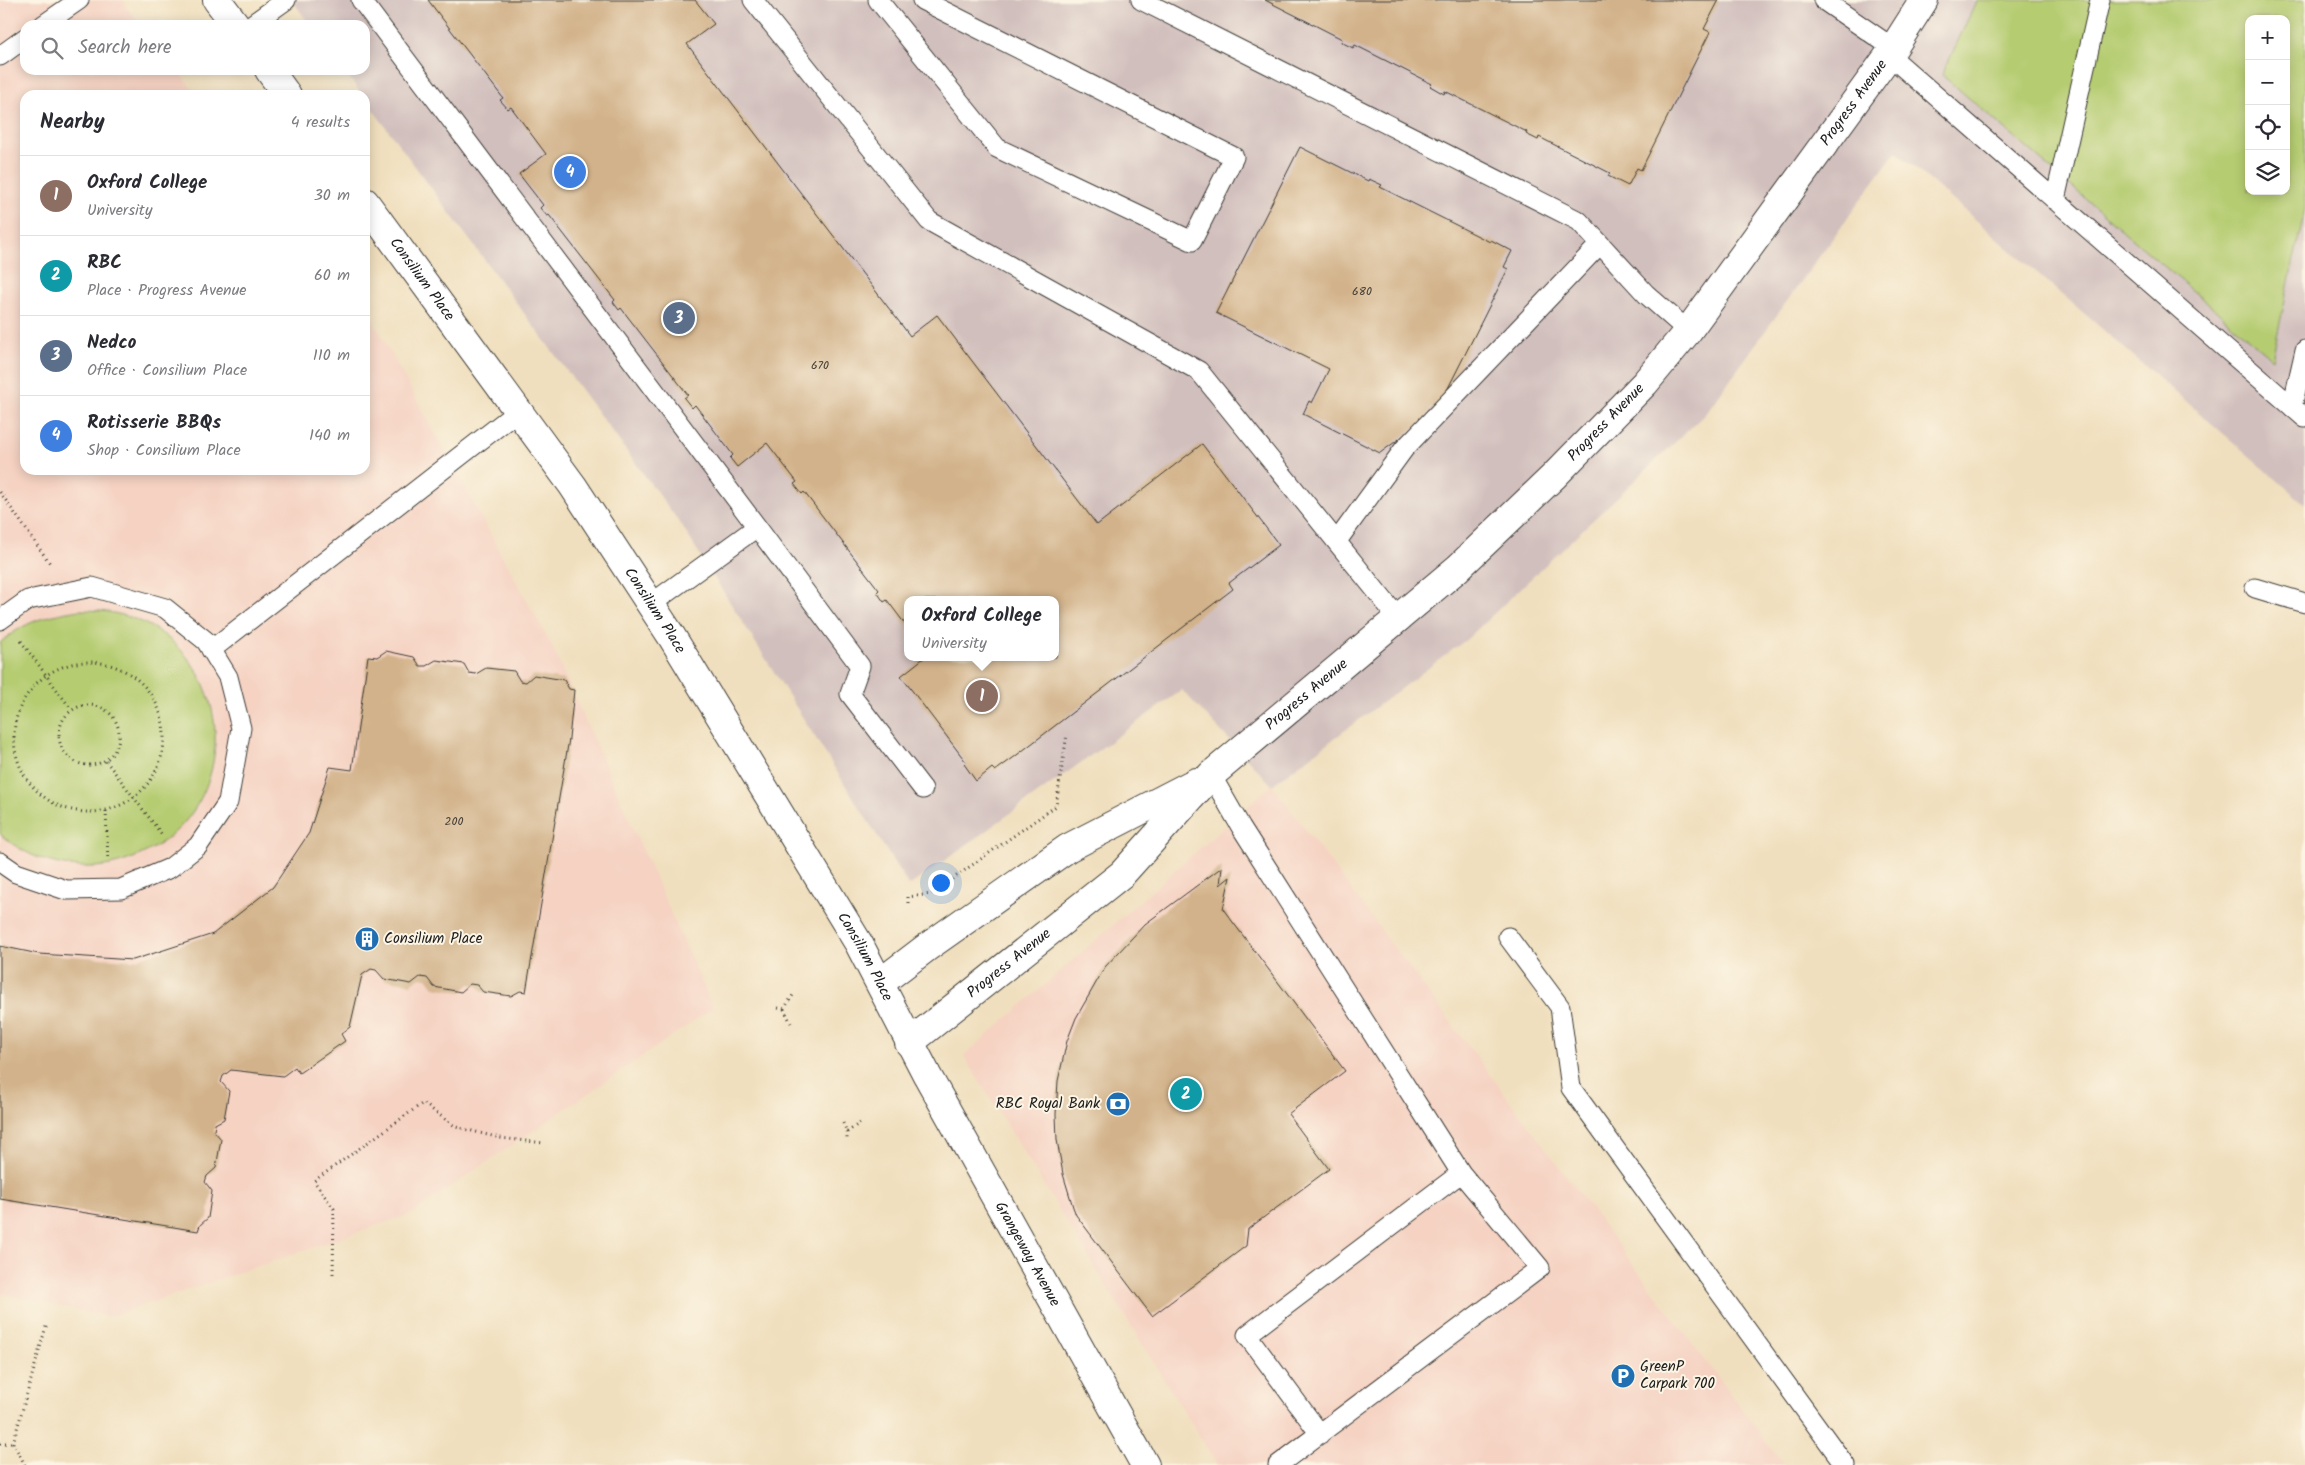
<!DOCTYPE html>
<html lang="en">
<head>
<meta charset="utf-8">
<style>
  body { margin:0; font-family:Kalam,sans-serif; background:#f2f2f3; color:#2b2b33 }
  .controls { position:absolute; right:15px; top:15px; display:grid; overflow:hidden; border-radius:10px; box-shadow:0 2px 12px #0003 }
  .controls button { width:45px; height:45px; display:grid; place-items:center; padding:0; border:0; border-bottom:1px solid #e1e1e2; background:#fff; color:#2b2b33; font:25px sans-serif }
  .you { position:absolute; left:940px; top:882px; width:18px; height:18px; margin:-12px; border:4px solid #fff; border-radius:50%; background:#1a73e8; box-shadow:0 0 0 8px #1a73e833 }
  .badge { display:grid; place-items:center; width:32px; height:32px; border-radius:50%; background:#0f766e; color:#fff; font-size:16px; font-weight:700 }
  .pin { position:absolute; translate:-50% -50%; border:2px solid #fff; box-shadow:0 1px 5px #0006 }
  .popup { position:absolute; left:904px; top:596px; width:155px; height:65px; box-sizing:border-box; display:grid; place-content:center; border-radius:10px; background:#fff; filter:drop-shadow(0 1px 4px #0005); font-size:16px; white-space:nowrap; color:#7c7c81 }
  .popup b { font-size:19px; color:#2b2b33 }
  .popup::after { content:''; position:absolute; left:50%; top:100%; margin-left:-10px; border:10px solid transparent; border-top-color:#fff }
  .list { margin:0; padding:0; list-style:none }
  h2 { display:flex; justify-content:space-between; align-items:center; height:65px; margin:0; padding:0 20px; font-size:21px }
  h2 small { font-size:16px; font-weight:400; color:#7c7c81 }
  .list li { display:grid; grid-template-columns:32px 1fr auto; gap:15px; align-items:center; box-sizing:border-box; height:80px; padding:0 20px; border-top:1px solid #e1e1e2 }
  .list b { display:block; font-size:19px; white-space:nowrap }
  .list p { margin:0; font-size:16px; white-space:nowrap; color:#7c7c81 }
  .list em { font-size:16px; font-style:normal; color:#7c7c81 }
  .icon { flex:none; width:28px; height:28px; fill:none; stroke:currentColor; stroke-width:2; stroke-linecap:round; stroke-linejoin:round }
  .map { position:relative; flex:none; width:2305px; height:1465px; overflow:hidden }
  .search { position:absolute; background:#fff; box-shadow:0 2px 12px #0003; left:20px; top:20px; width:350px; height:55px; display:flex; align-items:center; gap:12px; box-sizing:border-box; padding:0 18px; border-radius:15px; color:#7c7c81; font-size:19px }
  .panel { position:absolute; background:#fff; box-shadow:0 2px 12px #0003; left:20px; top:90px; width:350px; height:385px; border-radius:15px }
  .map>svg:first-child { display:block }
  .built { fill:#f5d2c2 }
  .industrial { fill:#d1bfbd; fill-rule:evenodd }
  .green { fill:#b5cc71; stroke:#687446; fill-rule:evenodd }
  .building { fill:#d2b28a }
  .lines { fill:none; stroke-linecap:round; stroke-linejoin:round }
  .lane-casing { stroke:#3c3934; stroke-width:21 }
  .secondary-casing { stroke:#3c3934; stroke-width:30 }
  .path { stroke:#3c3934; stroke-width:3; stroke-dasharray:1 4; stroke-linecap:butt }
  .lane { stroke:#fff; stroke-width:19 }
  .secondary { stroke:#fff; stroke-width:28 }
  .labels { text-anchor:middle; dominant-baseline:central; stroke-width:4; stroke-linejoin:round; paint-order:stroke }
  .number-label { font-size:12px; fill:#4a4238 }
  .street-label { font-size:15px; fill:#1c1c1c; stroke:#fcf5e5 }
  .poi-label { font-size:15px; fill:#1c1c1c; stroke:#fcf5e5; text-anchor:start }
</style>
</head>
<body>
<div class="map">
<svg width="2305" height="1465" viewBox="0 0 2305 1465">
  <rect width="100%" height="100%" fill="#fcf5e5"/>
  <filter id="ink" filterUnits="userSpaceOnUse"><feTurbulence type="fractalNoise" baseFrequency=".02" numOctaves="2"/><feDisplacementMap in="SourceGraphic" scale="10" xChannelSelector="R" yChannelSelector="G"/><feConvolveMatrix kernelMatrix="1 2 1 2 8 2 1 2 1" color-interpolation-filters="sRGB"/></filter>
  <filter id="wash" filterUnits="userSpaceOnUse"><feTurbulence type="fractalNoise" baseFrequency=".0096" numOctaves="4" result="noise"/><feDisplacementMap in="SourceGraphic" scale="20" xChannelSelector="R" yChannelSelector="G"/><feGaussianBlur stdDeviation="1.12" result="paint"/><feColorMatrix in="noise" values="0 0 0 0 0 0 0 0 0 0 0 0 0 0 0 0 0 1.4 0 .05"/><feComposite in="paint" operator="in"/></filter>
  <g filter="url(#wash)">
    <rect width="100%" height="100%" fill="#f0dfbe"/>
    <path class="built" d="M0 0H124L125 6 141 25H25V70H177L197 95H25V470H365V306L551 644 713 1008 411 1214 108 1317 0 1293Z
      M1272 785 1784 1465H1217L964 1056Z"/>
    <path class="industrial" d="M292 0H2305V504L1896 151 1705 414 1467 639 1272 785 1182 690 909 886 680 523 365 99V95H362L344 70H365V25H310ZM2249 19H2286V191H2249ZM908 600H1056V657H908Z"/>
    <path class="green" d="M1977 0H2305V209L2272 359 1942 75ZM2249 19H2286V191H2249Z
      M80 610C102 610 122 613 142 622 237 666 240 803 148 851 129 861 108 868 86 867 55 867 23 855 0 834V643C23 622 50 614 80 610Z"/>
    <g id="blocks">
      <path class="building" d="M428 0H695L714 24 687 44 910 336 937 315 1097 525 1202 444 1279 545 1229 583 1233 589 1013 758 995 771 992 768 976 781 964 764 966 762 901 676 925 657H1056V600H908V628L887 600 884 602 877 592 879 590 804 492 802 494 794 484 797 482 767 443 737 467 730 458 733 455 695 405 692 408 684 398 688 395 621 308 619 310 613 302 615 300 549 215 547 216 540 208 543 205 519 174 546 154 511 107 508 109 500 100 503 98Z
        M1265 0H1719L1704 29 1710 32 1641 170 1637 168 1628 186 1608 176 1610 173 1539 137 1538 140 1526 134 1527 132 1445 91 1444 94 1430 86 1432 84 1355 45 1353 48 1341 42 1342 39Z
        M1300 147 1368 181 1369 179 1382 185 1380 187 1490 242 1491 240 1512 251 1504 267 1508 269 1437 410 1431 407 1425 420 1380 453 1303 414 1309 401 1312 403 1329 369 1216 313Z
        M386 651 414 657 420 666H426L436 660 464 664 469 673 476 674 486 668 514 671 520 681 526 682 534 675 564 680 569 689 574 690 569 739 526 992 520 991 511 996 483 992 477 985 470 984 461 992 434 987 427 978 420 977 411 984 384 979 376 970 371 969 362 975 350 1027 341 1034 345 1041 299 1073 295 1067 283 1076 231 1070 223 1076 221 1082 229 1091 224 1119 215 1124 214 1131 221 1139 216 1168 207 1176 205 1182 212 1191 208 1218 200 1225 198 1231 0 1199V946L39 954 133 960 213 934 273 887 309 833 330 767 352 770 368 656 377 657Z
        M1222 867 1220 885 1230 877 1223 909 1345 1071 1288 1114 1329 1169 1248 1229 1246 1246 1152 1316 1076 1215 1073 1207 1063 1174 1057 1140 1056 1114 1058 1081 1067 1041 1076 1018 1105 967 1145 924Z"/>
    </g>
  </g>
  <g filter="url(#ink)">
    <use href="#blocks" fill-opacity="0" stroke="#3c3934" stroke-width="1"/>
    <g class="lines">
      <defs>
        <path id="lane" d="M361 0 757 527 651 604
          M753 0 929 221 1199 371 1398 618
          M878 0 997 148 1192 241 1234 157 922 0
          M1141 0 1579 221 1646 294 1688 331
          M1823 0 1893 48
          M43 25 79 0
          M251 25 286 0
          M1889 55 2305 418
          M0 56 25 38
          M2055 200 2100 0
          M2292 407 2305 350
          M757 527 860 666 850 694 923 789
          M1337 541 1404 449 1600 244
          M2255 588 2305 603
          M0 620 28 600 92 587 165 608 206 641 228 677 241 728 228 802 198 846 170 868 121 889 66 890 16 873 0 862
          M211 650 518 411
          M1211 775 1241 827 1461 1173 1540 1268 1278 1465
          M1508 937 1560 1007 1571 1088 1845 1465
          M1320 1434 1247 1335 1461 1173"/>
        <g id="secondary">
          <path d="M217 0 236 25"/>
          <path d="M269 70 287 95"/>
          <path id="s1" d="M365 202 573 486 672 637 859 944 927 1075 1145 1465"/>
          <path d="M880 983 926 948 1068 848 1196 782"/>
          <path id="s2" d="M909 1043 1122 874 1211 775 1458 568 1553 477 1645 383 1688 331 1889 55 1924 0"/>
        </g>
      </defs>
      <use href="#lane" class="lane-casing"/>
      <use href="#secondary" class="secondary-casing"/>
      <path class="path" d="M0 492 51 565
        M21 641 71 709
        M14 737a75 75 0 1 1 150 0a75 75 0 1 1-150 0Z
        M59 735a30 30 0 1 1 60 0a30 30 0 1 1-60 0Z
        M106 761 163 836
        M106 811 108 861
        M908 903V897L931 894 1056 806 1067 734
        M778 1008 784 1009
        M784 1009 793 995
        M784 1009 791 1023
        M843 1123 847 1132V1140
        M847 1132 860 1123
        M333 1274 334 1209 314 1181 423 1103 456 1127 500 1138 544 1143
        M0 1443H13
        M25 1465 13 1443 47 1323"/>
      <use href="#lane" class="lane"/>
      <use href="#secondary" class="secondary"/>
    </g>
  </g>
  <defs>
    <symbol id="building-disc" viewBox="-11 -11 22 22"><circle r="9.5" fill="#1f6fb2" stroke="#fcf5e5"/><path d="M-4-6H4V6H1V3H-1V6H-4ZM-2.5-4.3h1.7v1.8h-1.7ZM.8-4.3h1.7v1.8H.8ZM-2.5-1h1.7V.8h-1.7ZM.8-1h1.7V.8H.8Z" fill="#fff"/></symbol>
    <symbol id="bank-disc" viewBox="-11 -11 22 22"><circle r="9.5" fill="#1f6fb2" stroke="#fcf5e5"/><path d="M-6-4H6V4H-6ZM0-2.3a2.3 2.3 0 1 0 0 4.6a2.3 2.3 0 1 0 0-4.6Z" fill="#fff"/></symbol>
    <symbol id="parking-disc" viewBox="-11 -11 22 22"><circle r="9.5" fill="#1f6fb2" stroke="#fcf5e5"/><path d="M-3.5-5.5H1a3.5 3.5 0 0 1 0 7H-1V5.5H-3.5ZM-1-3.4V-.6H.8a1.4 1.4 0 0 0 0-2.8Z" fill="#fff"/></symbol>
  </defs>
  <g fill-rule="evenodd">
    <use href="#building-disc" x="353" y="925" width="28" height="28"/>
    <use href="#bank-disc" x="1104" y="1090" width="28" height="28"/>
    <use href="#parking-disc" x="1609" y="1362" width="28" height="28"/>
  </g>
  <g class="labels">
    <g class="number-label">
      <text x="1362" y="291">680</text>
      <text x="820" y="365">670</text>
      <text x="454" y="821">200</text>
    </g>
    <g class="street-label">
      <text stroke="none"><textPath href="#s2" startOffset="1340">Progress Avenue</textPath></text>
      <text stroke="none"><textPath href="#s1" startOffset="96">Consilium Place</textPath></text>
      <text stroke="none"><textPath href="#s2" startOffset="935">Progress Avenue</textPath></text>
      <text stroke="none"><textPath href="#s1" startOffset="501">Consilium Place</textPath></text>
      <text stroke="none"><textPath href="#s2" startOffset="530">Progress Avenue</textPath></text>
      <text stroke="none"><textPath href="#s1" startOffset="906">Consilium Place</textPath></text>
      <text stroke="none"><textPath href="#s2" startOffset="128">Progress Avenue</textPath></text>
      <text stroke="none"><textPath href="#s1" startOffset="1245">Grangeway Avenue</textPath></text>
    </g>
    <g class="poi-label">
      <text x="384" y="939">Consilium Place</text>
      <text x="1100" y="1104" text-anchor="end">RBC Royal Bank</text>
      <text x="1640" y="1367">GreenP<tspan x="1640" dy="17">Carpark 700</tspan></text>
    </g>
  </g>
</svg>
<div class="controls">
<button>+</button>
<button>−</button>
<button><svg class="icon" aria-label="locate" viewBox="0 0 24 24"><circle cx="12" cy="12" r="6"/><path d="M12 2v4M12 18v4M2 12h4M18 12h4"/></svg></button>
<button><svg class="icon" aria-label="layers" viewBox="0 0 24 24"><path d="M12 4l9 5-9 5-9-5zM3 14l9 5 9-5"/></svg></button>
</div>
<div class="you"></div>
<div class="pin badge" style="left:982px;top:696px;background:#8d6e63">1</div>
<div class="popup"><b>Oxford College</b>University</div>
<div class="pin badge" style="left:1186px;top:1094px;background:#0f9aa8">2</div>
<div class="pin badge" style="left:679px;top:318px;background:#5c6f8a">3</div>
<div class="pin badge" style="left:570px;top:172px;background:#3f7fe0">4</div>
<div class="search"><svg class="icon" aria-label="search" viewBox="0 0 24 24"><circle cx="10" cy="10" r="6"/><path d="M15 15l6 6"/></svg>Search here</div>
<section class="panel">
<h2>Nearby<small>4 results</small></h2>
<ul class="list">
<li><span class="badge" style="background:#8d6e63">1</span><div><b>Oxford College</b><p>University</p></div><em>30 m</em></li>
<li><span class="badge" style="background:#0f9aa8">2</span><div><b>RBC</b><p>Place · Progress Avenue</p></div><em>60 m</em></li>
<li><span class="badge" style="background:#5c6f8a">3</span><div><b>Nedco</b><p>Office · Consilium Place</p></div><em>110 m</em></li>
<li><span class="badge" style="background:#3f7fe0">4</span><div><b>Rotisserie BBQs</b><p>Shop · Consilium Place</p></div><em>140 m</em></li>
</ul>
</section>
</div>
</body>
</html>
